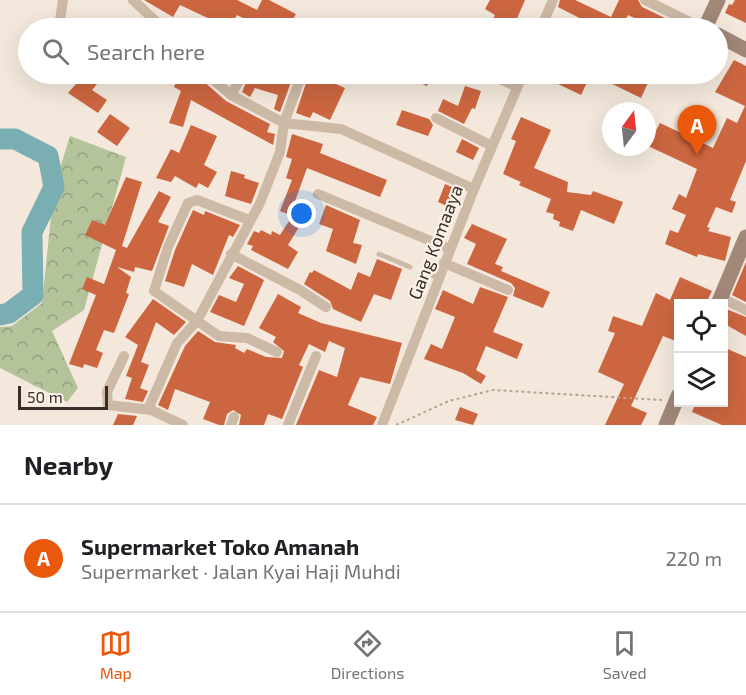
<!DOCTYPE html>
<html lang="en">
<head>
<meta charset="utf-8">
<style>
  body { margin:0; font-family:"Exo 2",sans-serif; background:#f6f6f6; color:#202124 }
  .controls { position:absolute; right:18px; bottom:18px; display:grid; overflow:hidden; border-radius:0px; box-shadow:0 6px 24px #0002 }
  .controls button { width:54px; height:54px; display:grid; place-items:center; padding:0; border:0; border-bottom:2px solid #e0e0e0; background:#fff; color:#202124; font:30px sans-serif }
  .compass { position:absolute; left:602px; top:102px; width:54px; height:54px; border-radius:50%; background:#fff; box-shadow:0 6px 24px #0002; rotate:15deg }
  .scale { position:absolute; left:18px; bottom:15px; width:90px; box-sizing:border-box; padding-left:6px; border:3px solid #382d28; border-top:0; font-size:16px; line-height:21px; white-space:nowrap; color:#382d28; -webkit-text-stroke:4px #faf2e8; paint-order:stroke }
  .you { position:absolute; left:302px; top:214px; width:21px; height:21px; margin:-15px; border:4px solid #fff; border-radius:50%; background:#1a73e8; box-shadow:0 0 0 9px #1a73e833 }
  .badge { display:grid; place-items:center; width:39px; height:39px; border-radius:50%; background:#ea580c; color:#fff; font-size:20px; font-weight:700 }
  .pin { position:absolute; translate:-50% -50px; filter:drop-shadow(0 2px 3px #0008) }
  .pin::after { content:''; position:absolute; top:32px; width:21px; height:18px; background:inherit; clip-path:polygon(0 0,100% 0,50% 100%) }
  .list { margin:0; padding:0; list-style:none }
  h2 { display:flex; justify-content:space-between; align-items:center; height:78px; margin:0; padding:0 24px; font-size:26px }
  h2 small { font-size:20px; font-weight:400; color:#757577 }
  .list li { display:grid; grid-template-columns:39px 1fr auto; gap:18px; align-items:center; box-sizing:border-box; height:108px; padding:0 24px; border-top:2px solid #e0e0e0 }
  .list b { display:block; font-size:22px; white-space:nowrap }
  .list p { margin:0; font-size:20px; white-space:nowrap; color:#757577 }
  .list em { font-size:20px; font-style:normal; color:#757577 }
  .icon { flex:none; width:33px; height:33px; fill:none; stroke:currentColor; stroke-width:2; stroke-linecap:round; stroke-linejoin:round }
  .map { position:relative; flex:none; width:746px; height:425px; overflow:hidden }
  .search { position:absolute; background:#fff; box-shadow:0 6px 24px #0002; left:18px; right:18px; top:18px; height:66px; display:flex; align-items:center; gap:15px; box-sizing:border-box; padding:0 21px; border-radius:33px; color:#757577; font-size:22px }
  .sheet { height:186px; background:#fff }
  nav { display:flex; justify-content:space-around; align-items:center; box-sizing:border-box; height:84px; border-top:2px solid #e0e0e0; background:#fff; font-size:16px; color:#757577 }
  nav a { display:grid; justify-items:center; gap:3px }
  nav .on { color:#ea580c }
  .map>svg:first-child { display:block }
  .forest { fill:url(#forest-crowns) }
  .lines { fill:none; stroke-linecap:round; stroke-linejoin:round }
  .river { stroke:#79aeb2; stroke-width:21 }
  .building { fill:#cc6641 }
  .path { stroke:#b8a291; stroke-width:2; stroke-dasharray:3 3; stroke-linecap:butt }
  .lane { stroke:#ccb9a6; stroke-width:5 }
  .street { stroke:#ccb9a6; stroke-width:10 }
  .secondary { stroke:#a08778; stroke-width:15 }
  .labels { text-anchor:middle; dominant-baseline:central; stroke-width:4.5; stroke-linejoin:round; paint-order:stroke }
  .street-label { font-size:18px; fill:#382d28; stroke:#faf2e8 }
</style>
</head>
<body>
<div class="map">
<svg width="746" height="425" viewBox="0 0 746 425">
  <defs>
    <pattern id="forest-crowns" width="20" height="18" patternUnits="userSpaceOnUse" patternTransform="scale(1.5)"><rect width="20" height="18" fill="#b4c39a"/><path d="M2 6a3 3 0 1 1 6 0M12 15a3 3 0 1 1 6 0" fill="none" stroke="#939f7e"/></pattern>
  </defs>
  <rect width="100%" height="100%" fill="#f3e8db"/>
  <path class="forest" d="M70 136 126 157 84 310 52 331 78 388 67 402 0 368V327L12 326 42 303 54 187Z"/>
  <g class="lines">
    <path class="river" d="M0 139H15L48 156 54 187 32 232 33 295 9 313 0 315"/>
  </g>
  <path class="building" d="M144 0H237L257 10 262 0H269L296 14 288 28H263L237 15 229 28 180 5 173 17Z
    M490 0H525L513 28H488L495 15 485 9Z
    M560 0H575L611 17 619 0H638L642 7 686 28H651L652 26 628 15 621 28H599L558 7Z
    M735 0H746V23L725 13 729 4 732 5Z
    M734 60 746 66V161L730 200 736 202 732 213 716 207 707 227 710 228 708 231 731 237 725 261 698 254 697 257 665 244 670 230 678 233 686 215 672 209 679 194 686 198 697 169 648 146 660 123 713 148 727 118 737 123 745 106 715 92Z
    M85 74 97 84 92 90 107 100 98 113 68 93Z
    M180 74H200L202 80 226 101 270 124 267 132 275 134 273 145 191 100 183 127 169 123 181 91 174 87Z
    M250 74H294L280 112 274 109 278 95 255 88 250 97 242 92Z
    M309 74H332L329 81 345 88 330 120 313 112 310 118 296 113Z
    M399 74H432L427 86Z
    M537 74H591L581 95Z
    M610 74H652L641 98 606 81Z
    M465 86 481 91 475 109 472 108 464 124 438 111 443 99 458 106Z
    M402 110 429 119 433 125 428 136 396 125Z
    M110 114 130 128 117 146 97 132Z
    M521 117 551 130 534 168 568 182 567 192 591 195 593 191 623 202 614 224 581 210 573 231 559 226 560 222 553 219 554 214 546 212 551 199 519 185 521 182 503 174 516 141 511 139Z
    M191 125 217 136 204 165 217 172 208 188 199 183 196 188 175 176 171 182 156 178 171 149 179 153Z
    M292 134 323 144 320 153 387 180 380 197 307 168 290 215 280 211 292 180 286 178 292 159 286 157Z
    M462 139 479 148 473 160 456 152Z
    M231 171 245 175 244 178 259 183 251 204 225 196Z
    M126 177 142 182 122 246 127 248 159 191 171 197 158 222 169 226 152 271 135 267 134 272 117 267 131 277 126 293 129 294 114 333 104 330 96 350 103 353 97 368 84 364 83 368 69 364 96 295 82 289 87 277 104 284 116 250 85 235 92 220 105 225Z
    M445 184 459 190 451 208 438 202Z
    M326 205 360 220 353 243 362 245 356 264 326 251 333 229 319 224Z
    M193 210 204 215 205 211 240 225 233 237 229 235 213 275 192 264 184 287 165 281 175 250Z
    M289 221 299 227 288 245 298 252 288 269 251 250 253 246 247 244 254 231 259 233 261 230 271 235 272 231 280 235Z
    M472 224 507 239 495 264 503 267 501 271 550 292 543 308 513 296 515 288 511 283 467 264 476 244 464 238Z
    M377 259 402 269 391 300 374 294 361 322 333 309 330 301 304 284 310 272 312 273 314 270 351 290 358 272 370 277Z
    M746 262V302L732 295Z
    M238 266 264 280 244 326 210 312 219 295 236 302 244 284 229 278Z
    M680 277 712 291 706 303H678V335L676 341 663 336 631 406 647 413 641 425H605L624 384 598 372 615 333 608 331 613 316 642 326 656 293 670 300Z
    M480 287 508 297 493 332 523 344 517 359 486 346 476 370 486 376 481 384 463 373 424 359 431 344 442 349 455 317 435 309 443 290 473 304Z
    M278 294 301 307 298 313 321 323 402 343 390 384 360 377 348 405 377 417 373 425H296L319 370 337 377 345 348 329 341 325 352 309 344 299 365 303 367 282 419 268 414 264 425H239L241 415 233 410 227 414 224 425H219L203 419 210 402 175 389 168 410 158 405 185 346 198 331 215 342 236 345 235 348 244 353 247 349 266 357 282 358 284 351 273 342 276 337 259 328Z
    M153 299 186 322 174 335 156 322 141 362 149 365 140 388 148 391 143 402 125 399 132 378 126 376 138 345 125 337Z
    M726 309 746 317V336L723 323V312Z
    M723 347 746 357V425H722L692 412 696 402H723Z
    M460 407 478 414 473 425 455 420Z
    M118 414 137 416 133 425H113Z"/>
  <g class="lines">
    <path class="path" d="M396 425 449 401 493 390 662 400"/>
    <path class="lane" d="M379 254 410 267
      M423 271 438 278"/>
    <path class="street" d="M133 0 163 28
      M645 0 702 28
      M59 27 63 0
      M541 28 553 0
      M302 74 284 123 341 129 474 189
      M489 74 517 87
      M231 95 243 74
      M436 118 492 146
      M318 194 450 249
      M249 220 197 200 188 203 168 247 154 291 219 336 247 338 277 352
      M231 254 300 290 326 307
      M444 263 508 290
      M720 297 746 310
      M124 356 107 392 108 405 151 410
      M183 425 151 410 150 405 177 343 197 321 260 203 280 152 284 123 231 95 207 74
      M231 425 234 417
      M288 425 316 356
      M382 425 474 189 523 74"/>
    <path class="secondary" d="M705 28 718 0
      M718 35 746 50
      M718 304 746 237
      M666 425 678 396"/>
  </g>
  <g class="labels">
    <g class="street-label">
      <text transform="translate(435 242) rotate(-69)">Gang Komaaya</text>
    </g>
  </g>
</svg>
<div class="controls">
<button><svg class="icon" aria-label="locate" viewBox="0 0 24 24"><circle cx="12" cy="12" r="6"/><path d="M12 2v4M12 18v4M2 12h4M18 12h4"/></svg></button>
<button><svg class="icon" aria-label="layers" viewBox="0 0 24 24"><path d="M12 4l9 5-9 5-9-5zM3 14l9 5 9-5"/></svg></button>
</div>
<svg class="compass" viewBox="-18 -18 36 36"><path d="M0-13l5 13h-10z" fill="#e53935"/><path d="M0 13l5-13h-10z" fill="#757577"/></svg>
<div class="scale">50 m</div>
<div class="you"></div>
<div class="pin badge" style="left:697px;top:155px">A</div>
<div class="search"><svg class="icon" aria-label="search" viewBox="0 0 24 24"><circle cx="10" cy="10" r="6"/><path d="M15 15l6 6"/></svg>Search here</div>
</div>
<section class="sheet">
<h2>Nearby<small></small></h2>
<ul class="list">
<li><span class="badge">A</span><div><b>Supermarket Toko Amanah</b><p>Supermarket · Jalan Kyai Haji Muhdi</p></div><em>220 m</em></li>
</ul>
</section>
<nav>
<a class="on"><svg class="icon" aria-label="map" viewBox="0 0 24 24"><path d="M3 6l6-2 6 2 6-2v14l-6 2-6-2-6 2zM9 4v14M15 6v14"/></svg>Map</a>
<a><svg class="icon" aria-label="directions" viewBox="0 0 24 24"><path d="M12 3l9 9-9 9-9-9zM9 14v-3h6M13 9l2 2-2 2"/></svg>Directions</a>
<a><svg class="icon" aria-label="saved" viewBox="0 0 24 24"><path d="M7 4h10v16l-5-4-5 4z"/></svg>Saved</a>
</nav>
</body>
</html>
